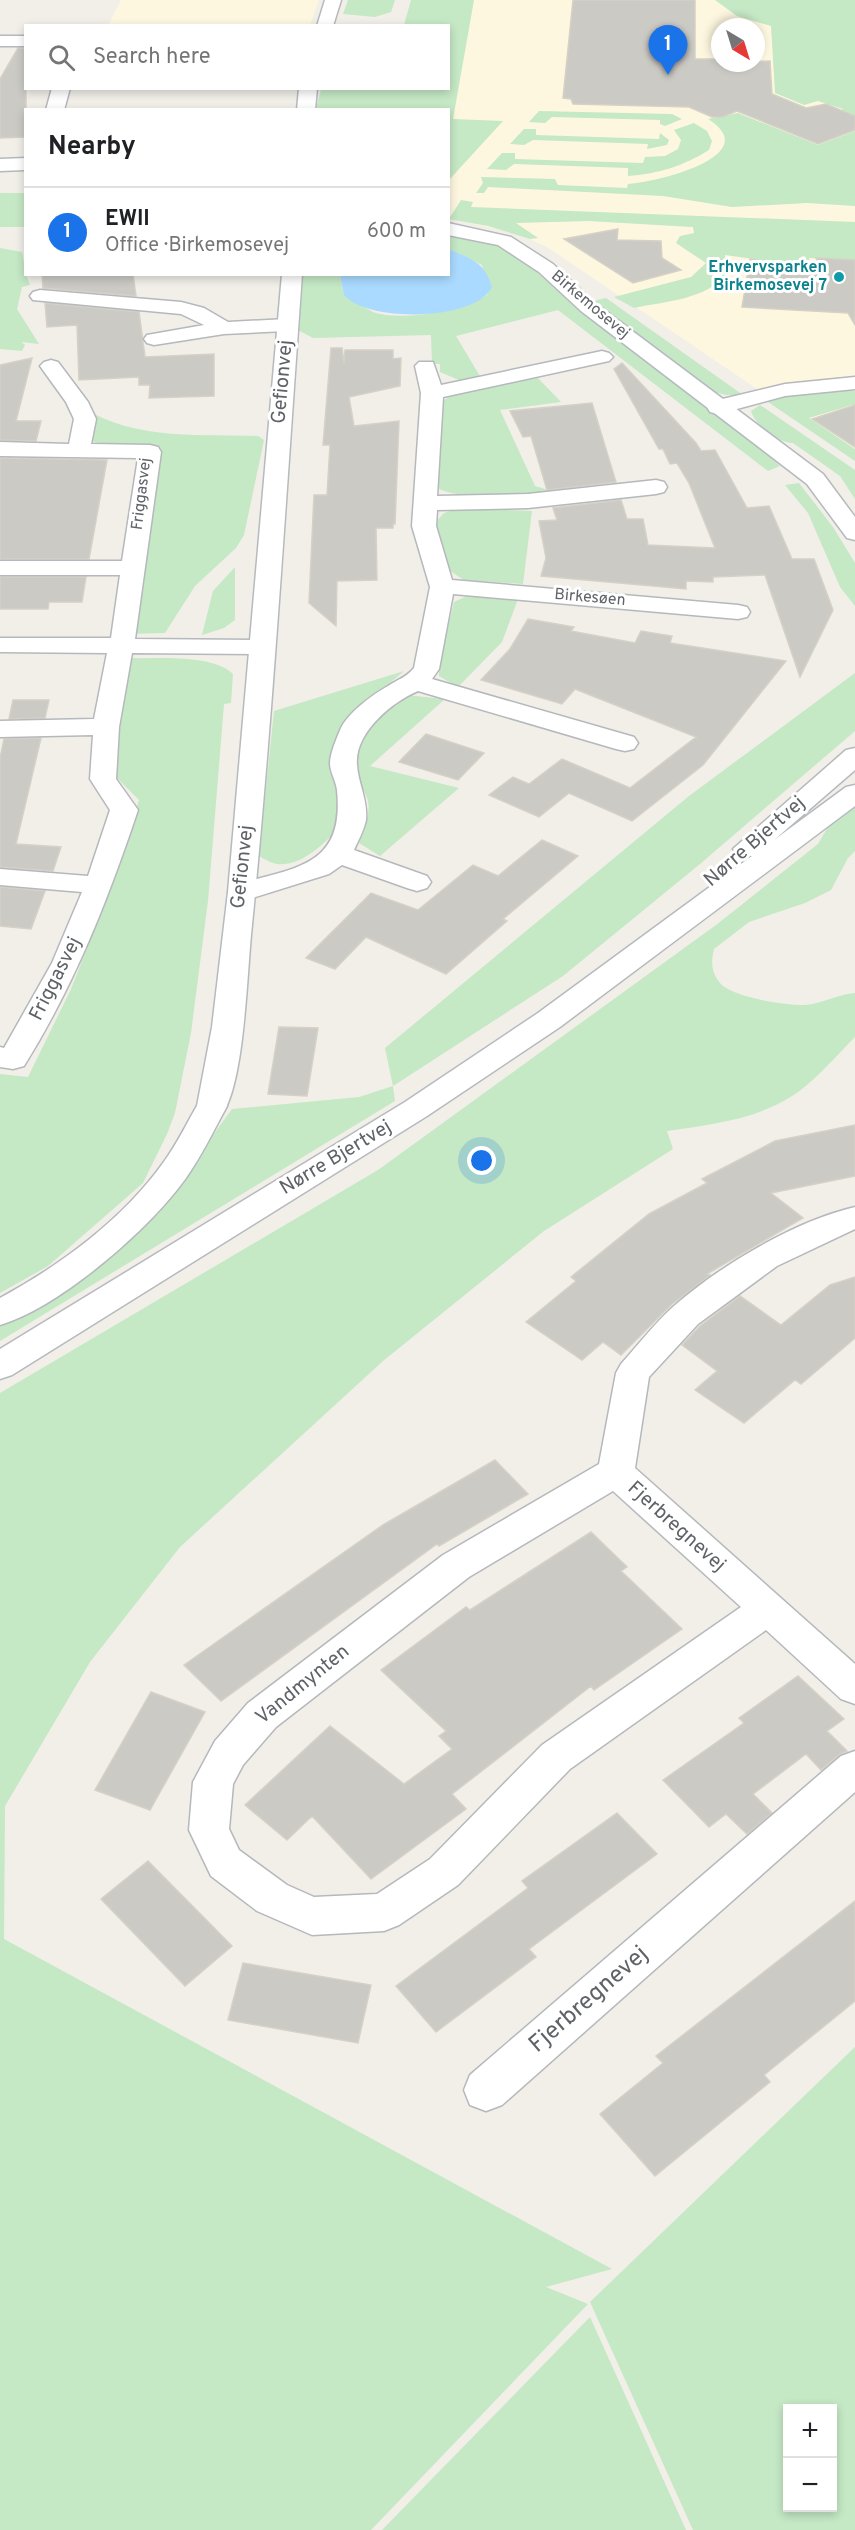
<!DOCTYPE html>
<html lang="en">
<head>
<meta charset="utf-8">
<style>
  body { margin:0; font-family:Overpass,sans-serif; background:#f2f2f2; color:#202124 }
  .controls { position:absolute; right:18px; bottom:18px; display:grid; overflow:hidden; border-radius:0px; box-shadow:0 3px 9px #0003 }
  .controls button { width:54px; height:54px; display:grid; place-items:center; padding:0; border:0; border-bottom:2px solid #e0e0e0; background:#fff; color:#202124; font:30px sans-serif }
  .compass { position:absolute; left:711px; top:18px; width:54px; height:54px; border-radius:50%; background:#fff; box-shadow:0 3px 9px #0003; rotate:142deg }
  .you { position:absolute; left:482px; top:1161px; width:21px; height:21px; margin:-15px; border:4px solid #fff; border-radius:50%; background:#1a73e8; box-shadow:0 0 0 9px #1a73e833 }
  .badge { display:grid; place-items:center; width:39px; height:39px; border-radius:50%; background:#1a73e8; color:#fff; font-size:20px; font-weight:700 }
  .pin { position:absolute; translate:-50% -50px; filter:drop-shadow(0 2px 3px #0008) }
  .pin::after { content:''; position:absolute; top:32px; width:21px; height:18px; background:inherit; clip-path:polygon(0 0,100% 0,50% 100%) }
  .list { margin:0; padding:0; list-style:none }
  h2 { display:flex; justify-content:space-between; align-items:center; height:78px; margin:0; padding:0 24px; font-size:26px }
  h2 small { font-size:20px; font-weight:400; color:#757577 }
  .list li { display:grid; grid-template-columns:39px 1fr auto; gap:18px; align-items:center; box-sizing:border-box; height:90px; padding:0 24px; border-top:2px solid #e0e0e0 }
  .list b { display:block; font-size:22px; white-space:nowrap }
  .list p { margin:0; font-size:20px; white-space:nowrap; color:#757577 }
  .list em { font-size:20px; font-style:normal; color:#757577 }
  .icon { flex:none; width:33px; height:33px; fill:none; stroke:currentColor; stroke-width:2; stroke-linecap:round; stroke-linejoin:round }
  .map { position:relative; flex:none; width:855px; height:2530px; overflow:hidden }
  .search { position:absolute; background:#fff; box-shadow:0 3px 9px #0003; left:24px; top:24px; width:426px; height:66px; display:flex; align-items:center; gap:15px; box-sizing:border-box; padding:0 21px; border-radius:0px; color:#757577; font-size:22px }
  .panel { position:absolute; background:#fff; box-shadow:0 3px 9px #0003; left:24px; top:108px; width:426px; height:168px; border-radius:0px }
  .map>svg:first-child { display:block }
  .commercial { fill:#fef7e0; fill-rule:evenodd }
  .green { fill:#c5e8c5; fill-rule:evenodd }
  .water { fill:#aadaff }
  .building { fill:#cccac5; stroke:#d6d1c6; stroke-width:1.5 }
  .lines { fill:none; stroke-linecap:round; stroke-linejoin:round }
  .street-casing { stroke:#b5b8bc; stroke-width:3 }
  .secondary-casing { stroke:#b6babf; stroke-width:3 }
  .street { fill:#fff; fill-rule:evenodd }
  .secondary { fill:#fff; fill-rule:evenodd }
  .culture-dot { fill:#0f9aa8; stroke:#fff; stroke-width:2 }
  .labels { text-anchor:middle; dominant-baseline:central; stroke-width:6; stroke-linejoin:round; paint-order:stroke }
  .far-culture-label { font-size:16px; font-weight:bold; fill:#0d838f; stroke:#fff; text-anchor:end }
  .far-street-label { font-size:16px; fill:#5f6368; stroke:#fff }
  .street-label { font-size:20px; fill:#5f6368; stroke:#fff }
  .near-street-label { font-size:24px; fill:#5f6368; stroke:#fff }
</style>
</head>
<body>
<div class="map">
<svg width="855" height="2530" viewBox="0 0 855 2530">
  <rect width="100%" height="100%" fill="#f1efe8"/>
  <path class="commercial" d="M121 0H319L310 25 109 24Z
    M453 0H776L855 33V223L519 210 516 222 589 221 855 237V455L547 247 519 234 449 218 448 110H431L448 88ZM720 27H756V63H720Z"/>
  <path class="green" d="M348 0H395L391 12 375 17 343 14Z
    M411 0H474L453 119 503 121 449 180 448 110 316 109 321 89 448 88V26L404 25Z
    M715 0H855V125L832 115 843 109 818 101 804 105 775 93 771 26 737 16Z
    M539 111 672 114 682 119 665 126 660 124V120L552 117 545 123 529 122Z
    M738 113 818 145 855 131V206L807 203 732 207 663 196 488 187 484 193H476L483 183 481 177 555 179 558 185 627 188 628 184C654 183 767 156 708 119Z
    M694 123 707 131 712 141 709 150C683 166 659 174 628 176V168L514 164 506 170 487 169 502 153H515V159L643 163 645 157 665 156 678 149 681 140 674 130Z
    M524 129H536V135L659 139 660 133 669 140 667 145 647 149 648 144 533 140 524 145 510 144Z
    M0 193H25V227H0Z
    M461 200 473 202 471 207 855 222V260L809 258 811 267 725 255 727 274C705 300 666 301 634 308L614 297 691 277 706 263 676 243 680 236 694 233 693 227 589 221 516 223 538 238 530 239 488 226 449 219Z
    M449 233C470 238 495 242 514 254 541 272 562 297 588 316 652 367 720 411 780 466L768 471 558 310 456 336 481 378 459 380 440 372V364H432L431 335 313 338 298 330 303 275H340L344 295C354 300 363 307 373 312 399 322 467 311 488 294L482 265 449 249Z
    M0 248 22 252 26 274 30 285 22 287 17 309 39 344 21 342 25 345 22 351 0 349Z
    M606 298 743 395H726L711 391 641 341 593 301Z
    M537 377 561 402 500 410 535 486 545 489 548 493C518 497 463 501 437 488L438 404 449 397Z
    M845 389 855 391V407L852 405 809 418 855 449V461L768 402 788 396Z
    M760 405 855 470V499L840 476 793 443C778 443 755 425 751 411Z
    M94 414C146 440 202 434 258 436L264 440 244 535 236 548 195 586 165 633 128 634 157 446 98 444 89 439Z
    M799 483 833 527 855 563V606L840 587 808 513 785 485Z
    M459 508 532 511 523 584 464 580 450 571 436 522 444 513Z
    M235 567V620L224 628 202 635 213 591Z
    M469 595 518 599 502 642 458 687 439 676V665L454 602Z
    M131 658C159 659 212 654 233 674L231 703 224 704 208 901 191 1033 175 1113 167 1134 143 1183 48 1266 0 1293V1074L28 1077 71 989 104 905 139 800 113 774Z
    M404 671 360 708 338 734 330 759 337 782 338 828C325 844 300 867 277 864 271 863 264 859 259 856L274 711Z
    M855 673V731L700 864 563 976 393 1086 395 1101 0 1341V1321L181 1179 232 1109 359 1097 393 1086 385 1048 689 796Z
    M405 695 445 699 370 766 459 788 380 856 359 843C364 831 372 810 367 798 364 789 357 781 355 772 349 735 379 714 405 695Z
    M855 803V851L848 858 831 890 805 903 749 922 714 949C711 962 711 972 720 983 731 997 788 1006 805 1005 822 1004 838 994 855 993V1037C838 1054 821 1074 802 1089 763 1119 714 1124 667 1131L673 1149 544 1231 383 1361 180 1547 90 1662 5 1806 4 1939 612 2269 546 2287 588 2304 371 2530H0V1393L378 1170 716 925 818 844 831 822Z
    M855 2047V2530H693L590 2302ZM788 2408H832V2508H788Z
    M590 2317 686 2530H382Z"/>
  <path class="water" d="M449 249C472 260 484 261 492 287 476 321 368 323 344 295L340 275 448 274Z"/>
  <path class="building" d="M573 0H695V59H720V63L770 61 772 94 806 108 826 104 855 116V130L818 144 737 111 722 117H712L689 107 573 104 571 99 563 98Z
    M18 48H26V137L0 138V79Z
    M618 229 617 240 661 241 662 258 681 270 633 283 564 239Z
    M816 258 855 260V325L848 313 742 307 750 259 824 271Z
    M42 274H133L136 296 43 288Z
    M45 303 139 312 145 357 214 354V396L149 398 150 385H139V377L79 380 77 325 47 327Z
    M331 348H342L344 363 345 350H393V359L401 358 400 386 349 397 354 426 399 421 395 524H393V528H376L377 580 337 581 336 626 309 603 314 495H327L330 445H323Z
    M32 358 16 421H41L36 441 0 440V365Z
    M622 363 696 443 701 451 715 450 747 508 769 506 792 559H814L833 610 800 677 765 575 713 577V582L686 581V589L541 576 546 558 539 521 557 520 553 508 621 500 627 519H643L648 545 715 548 689 483 677 463 670 464 663 449H659L614 369Z
    M592 403 616 482 547 490 531 436 523 437 510 411Z
    M855 405V447L812 419Z
    M0 458 107 460 89 559H0Z
    M0 577H86L82 602H49L48 609H0Z
    M528 619 574 627 571 631 635 643 641 631 672 636 670 643 786 661 703 765 632 821 569 793 539 817 489 795 513 777 529 784 562 759 630 788 696 737 575 689 562 704 481 680 510 649Z
    M13 700H49L45 718 9 719Z
    M426 734 484 753 458 780 399 762Z
    M41 738 16 844 61 847 53 871 0 867V758L4 739Z
    M542 840 578 856 503 919 507 921 446 974 366 937 335 969 306 958 371 893 418 910 473 865 498 876Z
    M0 887 45 891 31 929 0 926Z
    M279 1027 318 1028 307 1096 268 1094Z
    M855 1125V1176L771 1193 803 1218 707 1274 710 1275 672 1304 621 1355 603 1342 582 1360 526 1322 576 1281 571 1277 649 1214 707 1183 702 1179 775 1141Z
    M855 1277V1338L801 1384 795 1380 744 1423 695 1390 717 1371 682 1345 700 1326 740 1296 781 1325 830 1285Z
    M495 1460 528 1494 439 1546 437 1544 221 1701 184 1665 383 1525Z
    M591 1532 627 1567 621 1571 682 1629 594 1690 591 1686 452 1794 466 1809 371 1879 312 1816 287 1840 245 1805 330 1726 404 1784 452 1749 439 1736 446 1731 381 1670 466 1607 470 1610Z
    M798 1676 844 1719 827 1731 847 1751 840 1754 821 1770 806 1754 753 1794 772 1813 747 1834 726 1814 709 1827 663 1780 744 1723 739 1718Z
    M151 1692 205 1712 150 1810 95 1790Z
    M617 1813 657 1854 529 1949 536 1957 436 2032 396 1986 528 1888 522 1881Z
    M148 1861 232 1946 185 1986 101 1899Z
    M855 1901V2001L764 2075 770 2082 655 2176 600 2114 663 2063 656 2056Z
    M243 1963 371 1985 358 2043 228 2020Z"/>
  <g class="lines">
    <defs>
      <path id="street" d="M0 36H26V46H0Z
        M52 88H70L64 110H46Z
        M26 158V170L0 171V159Z
        M40 290 181 302 204 308 228 322 287 319 294 321 297 325 294 329 287 331 224 334 154 345 147 343 144 339 147 335 204 325 181 314 33 300 30 296 33 292Z
        M602 351 609 353 613 357 609 361 443 397 437 496 528 494 656 480 664 482 667 487 664 492 656 494 528 508 437 510 436 526 452 580 738 605 747 607 750 612 747 617 738 619 453 594 439 669 432 679 634 737 638 743 634 749 625 751 616 749 418 691C392 702 354 733 357 765 358 783 368 800 366 820 364 830 358 841 354 850L427 876 431 882 427 888 417 891 407 888 342 865 329 874 252 898 242 901 232 898 228 892 232 886C293 867 345 869 337 790 336 781 330 772 330 763 330 754 337 737 341 728 349 712 372 695 388 686 398 679 406 678 414 668L430 587 412 526 421 393 415 366 419 362H433L441 385Z
        M51 360 58 362 88 402 96 419 91 444 150 445 158 447 161 452 135 639 263 640 272 642 275 647 272 652 263 654 132 653 119 727 116 779 138 810C107 902 75 984 24 1066L13 1069 0 1067V1047L4 1048 52 963 82 892 0 885V869L88 876 110 810 90 779 93 735 0 737V721L94 719 107 653 0 652V638H111L120 575H0V561H122L138 458 0 456V442L69 444 74 419 66 402 40 366 44 362Z
        M855 377V389L785 396 718 414 710 412 707 407 710 402 785 384Z
        M212 1096 223 1099 227 1106C214 1130 202 1155 186 1178 150 1229 60 1307 0 1325V1298C61 1265 123 1219 163 1163 178 1143 188 1120 201 1099Z
        M855 1207V1229L777 1266 698 1324 649 1377 635 1468 855 1664V1704L841 1699 766 1630 570 1769 458 1885 399 1925 384 1931 312 1935 257 1911 211 1876 189 1830 193 1782 215 1741 248 1703 443 1555 599 1464 616 1373 621 1364C638 1345 655 1323 674 1306 721 1265 795 1221 855 1207ZM613 1491 741 1607 542 1745 430 1859 377 1894 314 1897 287 1885 239 1850 229 1829 233 1784 243 1765 276 1727 469 1577Z
        M855 1751V1792L502 2105 486 2111 470 2105 464 2090 470 2075 841 1756Z"/>
      <path id="secondary" d="M325 0H341L333 26H317Z
        M299 88H317L315 110H297Z
        M448 223 511 237 553 264 595 303 823 474 855 517V540L847 538 807 484 581 311 539 272 498 245 448 235Z
        M282 274H302C286 495 273 715 251 935 247 977 244 1080 223 1113L212 1116 201 1113 197 1106 212 1027 228 892Z
        M855 748V770L774 840 846 787 855 785V806L560 1027 427 1116 12 1375 0 1379V1349L405 1102 538 1013 752 856 737 855 733 849 846 750Z"/>
    </defs>
    <use href="#street" class="street-casing"/>
    <use href="#secondary" class="secondary-casing"/>
    <use href="#street" class="street"/>
    <use href="#secondary" class="secondary"/>
  </g>
  <circle class="culture-dot" cx="839" cy="277" r="6"/>
  <g class="labels">
    <g class="far-culture-label">
      <text x="827" y="268">Erhvervsparken<tspan x="827" dy="18">Birkemosevej 7</tspan></text>
    </g>
    <g class="far-street-label">
      <text transform="translate(590 305) rotate(40)">Birkemosevej</text>
      <text transform="translate(142 494) rotate(-83)">Friggasvej</text>
      <text transform="translate(590 598) rotate(5)">Birkesøen</text>
    </g>
    <g class="street-label">
      <text transform="translate(283 382) rotate(-85)">Gefionvej</text>
      <text transform="translate(755 842) rotate(-41)">Nørre Bjertvej</text>
      <text transform="translate(243 867) rotate(-84)">Gefionvej</text>
      <text transform="translate(56 979) rotate(-63)">Friggasvej</text>
      <text transform="translate(336 1158) rotate(-31)">Nørre Bjertvej</text>
      <text transform="translate(676 1527) rotate(42)">Fjerbregnevej</text>
      <text transform="translate(303 1685) rotate(-39)">Vandmynten</text>
    </g>
    <g class="near-street-label">
      <text transform="translate(589 2000) rotate(-41)">Fjerbregnevej</text>
    </g>
  </g>
</svg>
<div class="controls">
<button>+</button>
<button>−</button>
</div>
<svg class="compass" viewBox="-18 -18 36 36"><path d="M0-13l5 13h-10z" fill="#e53935"/><path d="M0 13l5-13h-10z" fill="#757577"/></svg>
<div class="you"></div>
<div class="pin badge" style="left:668px;top:75px">1</div>
<div class="search"><svg class="icon" aria-label="search" viewBox="0 0 24 24"><circle cx="10" cy="10" r="6"/><path d="M15 15l6 6"/></svg>Search here</div>
<section class="panel">
<h2>Nearby<small></small></h2>
<ul class="list">
<li><span class="badge">1</span><div><b>EWII</b><p>Office · Birkemosevej</p></div><em>600 m</em></li>
</ul>
</section>
</div>
</body>
</html>
